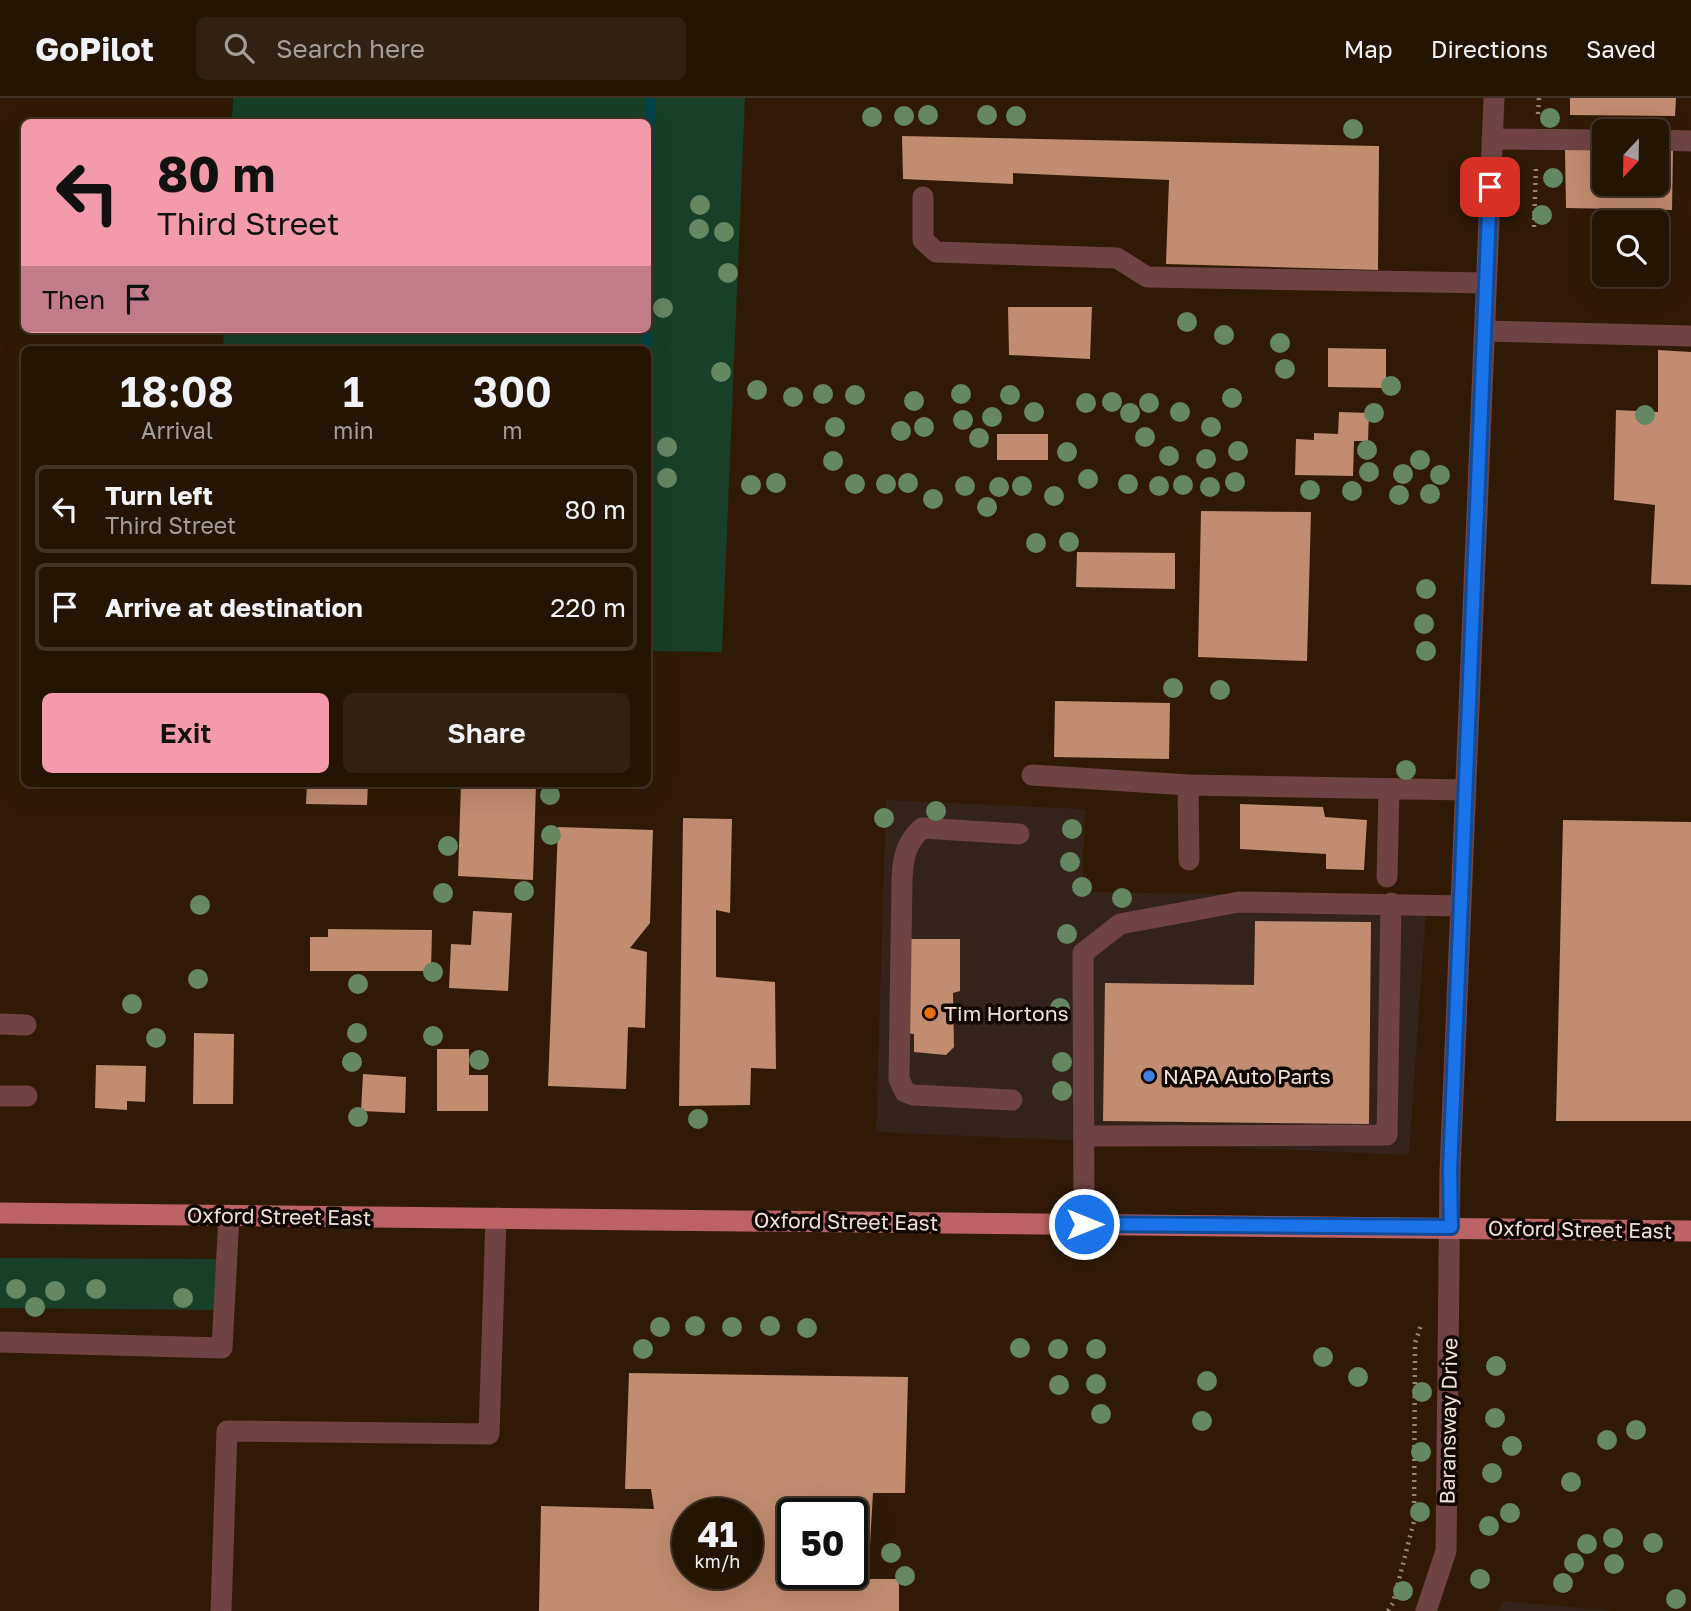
<!DOCTYPE html>
<style>
:root{--surface:#241404;--page:#302113;--text:#f1f3f6;--muted:#a39e9a;--line:#413326;--accent:#f39aab}
body{margin:0;font-family:"Golos Text",sans-serif;background:var(--page);color:var(--text);height:100vh;display:flex;flex-direction:column;font-size:26px;white-space:nowrap}
*{box-sizing:border-box;margin:0}
p{font-size:23px;color:var(--muted)}
.icon{flex:none;width:38px;height:38px;fill:none;stroke:currentColor;stroke-width:2;stroke-linecap:round;stroke-linejoin:round}
.map{position:relative;flex:1;overflow:hidden}
.panel{position:absolute;left:21px;top:248px;width:630px;height:441px;display:flex;flex-direction:column;background:var(--surface);border-radius:10px;box-shadow:0 7px 28px #0002,0 0 0 2px var(--line)}
.panel>*{flex:none}
.hud{position:absolute;left:21px;top:21px;width:630px;height:214px;border-radius:10px;box-shadow:0 7px 28px #0002,0 0 0 2px var(--line);background:#f39aab;color:#111;overflow:hidden}
.needle{width:46px;rotate:202deg}
.tools{position:absolute;left:1592px;top:21px;display:grid;gap:14px}
.tools a{display:grid;place-items:center;width:77px;height:77px;border-radius:10px;background:var(--surface);box-shadow:0 7px 28px #0002,0 0 0 2px var(--line);font-size:35px}
.speed{position:absolute;left:672px;top:1400px;display:flex;gap:14px;font-size:35px;font-weight:700;text-align:center}
.speed>*{display:grid;place-content:center;width:91px;height:91px;border-radius:50%;background:var(--surface);box-shadow:0 7px 28px #0002,0 0 0 2px var(--line);line-height:1}
.speed small{font-size:18px;font-weight:400}
.speed .limit{border:4px solid #111;border-radius:10px;background:#fff;color:#111}
.pin{position:absolute;display:grid;place-items:center;width:60px;height:60px;color:#fff;margin:-30px;border-radius:14px;box-shadow:0 4px 10px #0006}
.me{position:absolute;width:77px;margin:-38px;rotate:90deg;stroke-linejoin:round;filter:drop-shadow(0 0 5px #0008)}
.turn{display:flex;align-items:center;gap:24px;height:147px;padding:0 21px;font-size:32px}
.turn .icon{width:91px;height:91px;stroke-width:2.5}
.turn b{display:block;font-size:49px;line-height:60px}
.then{display:flex;align-items:center;height:66px;padding:0 21px;background:#0003;gap:14px;font-size:26px}
.eta{display:flex;justify-content:space-evenly;align-items:center;height:119px;text-align:center}
.eta b{font-size:42px;font-weight:600;line-height:49px}
.primary-button{display:flex;gap:14px;margin-top:auto;padding:14px 21px}
.primary-button a{flex:1;height:80px;border-radius:10px;background:var(--accent);color:#111;font-size:28px;font-weight:600;line-height:80px;text-align:center}
.primary-button a+a{background:var(--page);color:var(--text)}
ul{padding:0;list-style:none}
li{display:flex;align-items:center;gap:21px;height:88px;margin:0 14px 10px;padding:0 7px;border:4px solid var(--line);border-radius:10px}
li div{flex:1}
li b{display:block;font-size:26px}
li em{font-style:normal}
header{display:flex;align-items:center;gap:42px;box-sizing:border-box;height:98px;padding:0 35px;background:var(--surface);border-bottom:2px solid var(--line)}
header strong{font-size:33px}
nav{display:flex;gap:38px;margin-inline-start:auto;font-size:24px}
.search{width:490px;height:63px;background:var(--page);display:flex;align-items:center;gap:18px;box-sizing:border-box;padding:0 24px;border-radius:10px;color:var(--muted);font-size:26px}
.map>svg:first-child{display:block}
</style>
<header>
<strong>GoPilot</strong>
<div class="search"><svg class="icon" aria-label="search" viewBox="0 0 24 24"><circle cx="10" cy="10" r="6"/><path d="M15 15l6 6"/></svg>Search here</div>
<nav><a>Map</a><a>Directions</a><a>Saved</a></nav>
</header>
<div class="map">
<svg width="1691" height="1513" viewBox="0 0 1691 1513">
<rect width="100%" height="100%" fill="#301a05"/>
<path fill="#33231a" d="M886,702L1085,711L1082,794L1427,799L1409,1057L876,1034Z
M1504,1503L1614,1513H1498Z"/>
<path fill="#183f28" d="M233,0H745L722,554L648,553V252H223L224,231H648V24H232Z
M0,1160L222,1161V1212L0,1210Z"/>
<g fill="none" stroke-linecap="round" stroke-linejoin="round">
<path stroke="#004449" stroke-width="10" d="M648,182L651,0
M647,252V231"/>
</g>
<path fill="#c18c70" fill-rule="evenodd" d="M1570,0H1676L1675,18L1570,17Z
M902,38L1379,48L1378,172L1166,166L1169,82L1013,75V86L903,81Z
M1565,52H1605V86H1657V52H1673L1672,112L1566,110Z
M1008,209H1092L1090,261L1009,257Z
M1328,250L1386,251V290L1328,289Z
M1658,252L1691,254V487L1651,486L1655,407L1614,402L1616,312L1658,314Z
M1339,314L1369,315L1368,343H1354L1353,378L1295,377L1296,341L1314,342V335L1338,336Z
M997,336H1048V362H997Z
M1201,413L1311,414L1307,563L1198,559Z
M1077,454L1175,455V491L1076,489Z
M1055,603L1170,605L1169,661L1054,659Z
M307,686H368L367,707L306,706Z
M461,686H536L533,782L458,778Z
M1240,706L1323,709L1325,719L1367,722L1364,772L1326,771V756L1240,751Z
M683,720L732,721L730,815L716,812V879L775,884L776,971L751,970L750,1007L679,1008Z
M1563,722L1691,724V1023H1556Z
M558,729L653,732L650,825L630,850L647,854L645,930L628,929L626,991L548,988Z
M473,813L512,815L508,893L449,890L451,846L471,847Z
M1255,823L1371,824L1369,1026L1103,1023L1105,885L1254,887Z
M328,831L432,832L431,873H310V839H328Z
M907,841H960V893L953,895L954,949L946,957L914,954V936L905,935Z
M194,935L234,936L233,1006H193Z
M437,951H469V977H488V1013H437Z
M96,967L146,968L145,1004L127,1003V1012L95,1010Z
M363,976L406,979L405,1015L361,1013Z
M629,1275L908,1279L905,1395H873L868,1481H899V1513H539L541,1408L654,1411L651,1391H625ZM688,1416H747V1475H688ZM793,1416H852V1475H793Z"/>
<g fill="none" stroke-linecap="round" stroke-linejoin="round">
<path stroke="#998676" stroke-width="4.5" stroke-dasharray="2 5" stroke-linecap="butt" d="M1538,16L1539,0
M1534,129L1536,67
M1388,1513L1393,1505L1414,1423L1415,1245L1421,1227"/>
<path stroke="#6f4343" stroke-width="21" d="M1492,41L1605,42
M1657,42L1691,43
M923,99V142L936,154L1117,160L1147,179L1486,185
M1485,233L1691,238
M1032,677L1188,687
M1189,762L1188,687L1466,692
M1387,779L1389,691
M0,926L26,927
M0,998H27
M1012,1002L913,997L905,994L899,981L902,781C903,759 906,745 922,730L1019,736
M1084,1038L1387,1037L1391,805
M1084,1126L1083,855L1120,826L1239,804L1461,808
M0,1244L222,1250L229,1117
M221,1513L227,1333L489,1336L496,1120
M1426,1513L1446,1453L1450,1073L1494,0"/>
<path stroke="#bd6365" stroke-width="21" d="M0,1115L1691,1133"/>
</g>
<g fill="#658762">
<circle cx="928" cy="17" r="10"/>
<circle cx="987" cy="17" r="10"/>
<circle cx="904" cy="18" r="10"/>
<circle cx="1016" cy="18" r="10"/>
<circle cx="872" cy="19" r="10"/>
<circle cx="1550" cy="20" r="10"/>
<circle cx="1353" cy="31" r="10"/>
<circle cx="1553" cy="80" r="10"/>
<circle cx="700" cy="107" r="10"/>
<circle cx="1542" cy="117" r="10"/>
<circle cx="699" cy="131" r="10"/>
<circle cx="724" cy="134" r="10"/>
<circle cx="728" cy="175" r="10"/>
<circle cx="663" cy="210" r="10"/>
<circle cx="1187" cy="224" r="10"/>
<circle cx="1224" cy="237" r="10"/>
<circle cx="1280" cy="245" r="10"/>
<circle cx="1285" cy="271" r="10"/>
<circle cx="721" cy="274" r="10"/>
<circle cx="1391" cy="288" r="10"/>
<circle cx="757" cy="292" r="10"/>
<circle cx="823" cy="296" r="10"/>
<circle cx="961" cy="296" r="10"/>
<circle cx="855" cy="297" r="10"/>
<circle cx="1010" cy="297" r="10"/>
<circle cx="793" cy="299" r="10"/>
<circle cx="1232" cy="300" r="10"/>
<circle cx="914" cy="303" r="10"/>
<circle cx="1112" cy="304" r="10"/>
<circle cx="1086" cy="305" r="10"/>
<circle cx="1149" cy="305" r="10"/>
<circle cx="1034" cy="314" r="10"/>
<circle cx="1180" cy="314" r="10"/>
<circle cx="1130" cy="315" r="10"/>
<circle cx="1374" cy="315" r="10"/>
<circle cx="1645" cy="317" r="10"/>
<circle cx="992" cy="319" r="10"/>
<circle cx="963" cy="322" r="10"/>
<circle cx="835" cy="329" r="10"/>
<circle cx="924" cy="329" r="10"/>
<circle cx="1211" cy="329" r="10"/>
<circle cx="901" cy="333" r="10"/>
<circle cx="1145" cy="339" r="10"/>
<circle cx="979" cy="340" r="10"/>
<circle cx="667" cy="349" r="10"/>
<circle cx="1367" cy="352" r="10"/>
<circle cx="1238" cy="353" r="10"/>
<circle cx="1067" cy="354" r="10"/>
<circle cx="1169" cy="358" r="10"/>
<circle cx="1206" cy="361" r="10"/>
<circle cx="1420" cy="362" r="10"/>
<circle cx="833" cy="363" r="10"/>
<circle cx="1369" cy="374" r="10"/>
<circle cx="1403" cy="376" r="10"/>
<circle cx="1440" cy="377" r="10"/>
<circle cx="667" cy="380" r="10"/>
<circle cx="1088" cy="381" r="10"/>
<circle cx="1235" cy="384" r="10"/>
<circle cx="776" cy="385" r="10"/>
<circle cx="908" cy="385" r="10"/>
<circle cx="855" cy="386" r="10"/>
<circle cx="886" cy="386" r="10"/>
<circle cx="1128" cy="386" r="10"/>
<circle cx="751" cy="387" r="10"/>
<circle cx="1183" cy="387" r="10"/>
<circle cx="965" cy="388" r="10"/>
<circle cx="1022" cy="388" r="10"/>
<circle cx="1159" cy="388" r="10"/>
<circle cx="999" cy="389" r="10"/>
<circle cx="1210" cy="389" r="10"/>
<circle cx="1310" cy="392" r="10"/>
<circle cx="1352" cy="393" r="10"/>
<circle cx="1430" cy="396" r="10"/>
<circle cx="1399" cy="397" r="10"/>
<circle cx="1054" cy="398" r="10"/>
<circle cx="933" cy="401" r="10"/>
<circle cx="987" cy="409" r="10"/>
<circle cx="1069" cy="444" r="10"/>
<circle cx="1036" cy="445" r="10"/>
<circle cx="1426" cy="491" r="10"/>
<circle cx="1424" cy="526" r="10"/>
<circle cx="1426" cy="553" r="10"/>
<circle cx="1173" cy="590" r="10"/>
<circle cx="1220" cy="592" r="10"/>
<circle cx="1406" cy="672" r="10"/>
<circle cx="550" cy="697" r="10"/>
<circle cx="936" cy="713" r="10"/>
<circle cx="884" cy="720" r="10"/>
<circle cx="1072" cy="731" r="10"/>
<circle cx="551" cy="737" r="10"/>
<circle cx="448" cy="748" r="10"/>
<circle cx="1070" cy="764" r="10"/>
<circle cx="1082" cy="789" r="10"/>
<circle cx="524" cy="793" r="10"/>
<circle cx="443" cy="795" r="10"/>
<circle cx="1122" cy="800" r="10"/>
<circle cx="200" cy="807" r="10"/>
<circle cx="1067" cy="836" r="10"/>
<circle cx="433" cy="874" r="10"/>
<circle cx="198" cy="881" r="10"/>
<circle cx="358" cy="886" r="10"/>
<circle cx="132" cy="906" r="10"/>
<circle cx="1060" cy="910" r="10"/>
<circle cx="357" cy="935" r="10"/>
<circle cx="433" cy="938" r="10"/>
<circle cx="156" cy="940" r="10"/>
<circle cx="479" cy="962" r="10"/>
<circle cx="352" cy="964" r="10"/>
<circle cx="1062" cy="964" r="10"/>
<circle cx="1062" cy="993" r="10"/>
<circle cx="358" cy="1019" r="10"/>
<circle cx="698" cy="1021" r="10"/>
<circle cx="16" cy="1191" r="10"/>
<circle cx="96" cy="1191" r="10"/>
<circle cx="55" cy="1193" r="10"/>
<circle cx="183" cy="1200" r="10"/>
<circle cx="35" cy="1209" r="10"/>
<circle cx="695" cy="1228" r="10"/>
<circle cx="770" cy="1228" r="10"/>
<circle cx="660" cy="1229" r="10"/>
<circle cx="732" cy="1229" r="10"/>
<circle cx="807" cy="1230" r="10"/>
<circle cx="1020" cy="1250" r="10"/>
<circle cx="643" cy="1251" r="10"/>
<circle cx="1058" cy="1251" r="10"/>
<circle cx="1096" cy="1251" r="10"/>
<circle cx="1323" cy="1259" r="10"/>
<circle cx="1496" cy="1268" r="10"/>
<circle cx="1358" cy="1279" r="10"/>
<circle cx="1207" cy="1283" r="10"/>
<circle cx="1096" cy="1286" r="10"/>
<circle cx="1059" cy="1287" r="10"/>
<circle cx="1422" cy="1294" r="10"/>
<circle cx="1101" cy="1316" r="10"/>
<circle cx="1495" cy="1320" r="10"/>
<circle cx="1202" cy="1323" r="10"/>
<circle cx="1636" cy="1332" r="10"/>
<circle cx="1607" cy="1342" r="10"/>
<circle cx="1512" cy="1348" r="10"/>
<circle cx="1421" cy="1354" r="10"/>
<circle cx="1492" cy="1375" r="10"/>
<circle cx="1571" cy="1384" r="10"/>
<circle cx="1420" cy="1414" r="10"/>
<circle cx="1510" cy="1415" r="10"/>
<circle cx="1489" cy="1428" r="10"/>
<circle cx="1613" cy="1440" r="10"/>
<circle cx="1653" cy="1445" r="10"/>
<circle cx="1587" cy="1446" r="10"/>
<circle cx="891" cy="1455" r="10"/>
<circle cx="1574" cy="1465" r="10"/>
<circle cx="1614" cy="1466" r="10"/>
<circle cx="905" cy="1478" r="10"/>
<circle cx="1480" cy="1481" r="10"/>
<circle cx="1563" cy="1485" r="10"/>
<circle cx="1403" cy="1493" r="10"/>
<circle cx="1676" cy="1501" r="10"/>
</g>
<g fill="none" stroke-linecap="round" stroke-linejoin="round">
<g stroke="#114b97" stroke-width="18">
<path id="route" d="M1084,1126L1451,1129L1450,1073L1490,89"/>
</g>
<use href="#route" stroke="#1a73e8" stroke-width="12"/>
</g>
<circle fill="#e8710a" stroke="#110702" stroke-width="2.5" cx="930" cy="915" r="7"/>
<circle fill="#3f7fe0" stroke="#110702" stroke-width="2.5" cx="1149" cy="978" r="7"/>
<g text-anchor="middle" dominant-baseline="central" stroke-width="7" stroke-linejoin="round" paint-order="stroke">
<g font-size="21" fill="#f1e1d5" stroke="#110702" text-anchor="start">
<text x="944" y="915">Tim Hortons</text>
<text x="1163" y="978">NAPA Auto Parts</text>
</g>
<g font-size="21" fill="#f1e1d5" stroke="#110702">
<text transform="translate(279 1118) rotate(1)">Oxford Street East</text>
<text transform="translate(846 1123) rotate(1)">Oxford Street East</text>
<text transform="translate(1580 1131) rotate(1)">Oxford Street East</text>
<text transform="translate(1448 1323) rotate(-89)">Baransway Drive</text>
</g>
</g>
</svg>
<div class="tools">
<a><svg class="needle" viewBox="-14 -14 28 28"><path d="M0-13l5 13h-10z" fill="#e53935"/><path d="M0 13l5-13h-10z" fill="#a39e9a"/></svg></a>
<a><svg class="icon" aria-label="search" viewBox="0 0 24 24"><circle cx="10" cy="10" r="6"/><path d="M15 15l6 6"/></svg></a>
</div>
<div class="speed"><div>41<small>km/h</small></div><div class="limit">50</div></div>
<div class="pin" style="left:1490px;top:89px;background:#d93025"><svg class="icon" aria-label="arrive" viewBox="0 0 24 24"><path d="M6 21V4h12l-3 4 3 4H6"/></svg></div>
<svg class="me" style="left:1084px;top:1126px" viewBox="-20 -20 40 40"><circle r="17" fill="#1a73e8" stroke="#fff" stroke-width="3"/><path d="M0-11L8 9 0 5-8 9z" fill="#fff"/></svg>
<div class="hud">
<div class="turn"><svg class="icon" aria-label="left" viewBox="0 0 24 24"><path d="M17 20v-9H6M10 6l-5 5 5 5"/></svg><div><b>80 m</b>Third Street</div></div>
<div class="then">Then<svg class="icon" aria-label="arrive" viewBox="0 0 24 24"><path d="M6 21V4h12l-3 4 3 4H6"/></svg></div>
</div>
<section class="panel">
<div class="eta">
<div><b>18:08</b><p>Arrival</p></div>
<div><b>1</b><p>min</p></div>
<div><b>300</b><p>m</p></div>
</div>
<ul>
<li><svg class="icon" aria-label="left" viewBox="0 0 24 24"><path d="M17 20v-9H6M10 6l-5 5 5 5"/></svg><div><b>Turn left</b><p>Third Street</p></div><em>80 m</em></li>
<li><svg class="icon" aria-label="arrive" viewBox="0 0 24 24"><path d="M6 21V4h12l-3 4 3 4H6"/></svg><div><b>Arrive at destination</b></div><em>220 m</em></li>
</ul>
<div class="primary-button"><a>Exit</a><a>Share</a></div>
</section>
</div>
